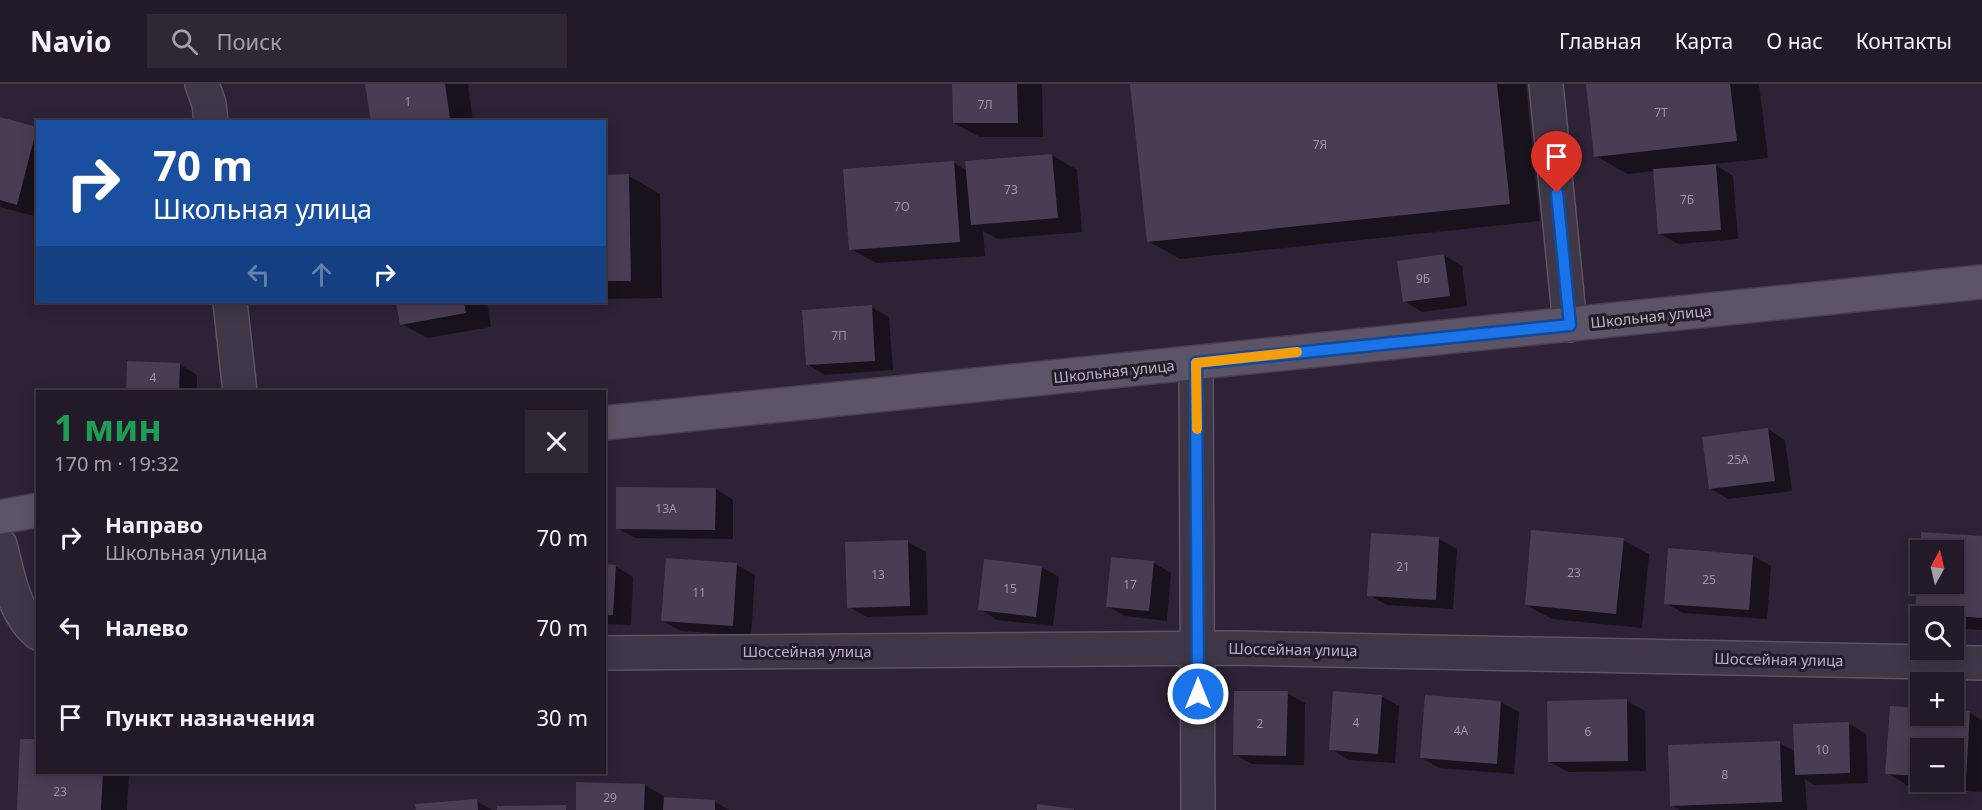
<!DOCTYPE html>
<html lang="ru">
<meta charset="utf-8">
<style>
:root{--surface:#221a28;--page:#2e2734;--text:#f1f3f6;--muted:#a2a1a8;--line:#3f3845}
body{margin:0;font-family:"Noto Sans",sans-serif;background:var(--page);color:var(--text);height:100vh;display:flex;flex-direction:column;font-size:22px;white-space:nowrap}
*{box-sizing:border-box;margin:0}
p{font-size:20px;color:var(--muted)}
.icon{flex:none;width:33px;height:33px;fill:none;stroke:currentColor;stroke-width:2;stroke-linecap:round;stroke-linejoin:round}
.map{position:relative;flex:1;overflow:hidden}
.details{position:absolute;left:36px;top:306px;width:570px;height:384px;display:flex;flex-direction:column;background:var(--surface);border-radius:0px;box-shadow:0 3px 15px #0003,0 0 0 2px var(--line)}
.details>*{flex:none}
.banner{position:absolute;left:36px;top:36px;width:570px;height:183px;border-radius:0px;box-shadow:0 3px 15px #0003,0 0 0 2px var(--line);background:#1a4fa0;color:#fff;overflow:hidden}
.needle{width:39px;rotate:8deg}
.tools{position:absolute;left:1910px;top:456px;display:grid;gap:12px}
.tools a{display:grid;place-items:center;width:54px;height:54px;border-radius:0px;background:var(--surface);box-shadow:0 3px 15px #0003,0 0 0 2px var(--line);font-size:30px}
.pin{position:absolute;display:grid;place-items:center;width:51px;height:51px;color:#fff;margin:-62px -26px;border-radius:50% 50% 50% 0;rotate:-45deg;box-shadow:0 0 6px #0007}
.pin .icon{rotate:45deg}
.me{position:absolute;width:66px;margin:-33px;rotate:0deg;stroke-linejoin:round;filter:drop-shadow(0 0 4px #0008)}
.turn{display:flex;align-items:center;gap:21px;height:126px;padding:0 18px;font-size:27px}
.turn .icon{width:78px;height:78px;stroke-width:2.5}
.turn b{display:block;font-size:42px;line-height:51px}
.lanes{display:flex;align-items:center;height:57px;padding:0 18px;background:#0003;justify-content:center;gap:30px;direction:ltr}
.lanes .off{opacity:.35}
.round{display:grid;place-items:center;flex:none;width:63px;height:63px;border-radius:0px;background:var(--page)}
.summary{display:flex;align-items:center;justify-content:space-between;height:102px;padding:0 18px}
h1{font-size:36px;font-weight:700;line-height:45px;color:#1e9e55}
ul{padding:0;list-style:none}
li{display:flex;align-items:center;gap:18px;height:90px;padding:0 18px}
li div{flex:1}
li b{display:block;font-size:22px}
li em{font-style:normal}
header{display:flex;align-items:center;gap:36px;box-sizing:border-box;height:84px;padding:0 30px;background:var(--surface);border-bottom:2px solid var(--line)}
header strong{font-size:28px}
nav{display:flex;gap:33px;margin-inline-start:auto;font-size:21px}
.search{width:420px;height:54px;background:var(--page);display:flex;align-items:center;gap:15px;box-sizing:border-box;padding:0 21px;border-radius:0px;color:var(--muted);font-size:22px}
.map>svg:first-child{display:block}
</style>
<header>
<strong>Navio</strong>
<div class="search"><svg class="icon" aria-label="search" viewBox="0 0 24 24"><circle cx="10" cy="10" r="6"/><path d="M15 15l6 6"/></svg>Поиск</div>
<nav><a>Главная</a><a>Карта</a><a>О нас</a><a>Контакты</a></nav>
</header>
<div class="map">
<svg width="1982" height="726" viewBox="0 0 1982 726">
<rect width="100%" height="100%" fill="#2d2236"/>
<path fill="#0007" fill-rule="evenodd" d="M367,0H468L473,38H373Z
M954,0H1042L1043,53H980L954,39Z
M1132,0H1526L1540,137L1180,175L1148,157Z
M1587,0H1759L1768,74L1714,80L1733,92L1738,155L1678,160L1660,150L1655,87L1627,90L1596,72Z
M0,35L38,45V133L0,123Z
M1052,71L1077,86L1082,148L998,155L983,147L985,172L876,179L851,165L954,79L968,87Z
M604,92H629L660,110L662,214L604,215Z
M1444,171L1462,182L1467,222L1422,228L1404,217Z
M398,218H487L491,243L427,254L402,240Z
M871,223L889,233L893,286L825,291L807,280Z
M179,280L197,291V308H127Z
M1768,345L1785,356L1792,407L1728,415L1710,404Z
M716,405L733,416V455L635,454L617,444Z
M1922,450L1982,454V546L1953,544V532H1924L1917,528L1920,483V500H1953V466H1921Z
M1372,451L1439,455L1457,465L1453,525L1387,521L1369,511Z
M1623,456L1649,470L1642,544L1552,535L1526,521Z
M908,458L926,468L928,531L867,533L849,523Z
M1753,472L1771,482L1767,535L1683,529L1666,519Z
M1154,479L1171,489L1167,537L1125,532L1107,522Z
M737,481L755,491L751,552L681,547L663,537Z
M604,482H615L633,493L631,541L604,540Z
M1041,483L1059,493L1053,542L997,536L980,525Z
M1287,609L1305,619L1304,681L1252,680L1234,670Z
M1381,612L1399,622L1395,679L1349,676L1331,665Z
M1426,613L1501,618L1519,628L1514,690L1439,684L1422,674Z
M1627,617L1645,627L1646,687L1568,688L1550,678Z
M1920,625V632H1953V628L1970,629L1982,636V708L1912,704L1887,689ZM1920,664H1953V698H1920Z
M1848,639L1866,650L1868,699L1814,701L1805,695L1807,726H1680L1672,721L1779,659L1796,668Z
M38,688H129L127,726H19Z
M644,701L669,715L715,718L729,726H577Z
M476,717L492,726H417Z"/>
<path fill="#493c54" d="M365,0H445L450,34L424,38H371Z
M952,0H1017L1018,39H953Z
M1130,0H1497L1510,120L1147,158Z
M1586,0H1730L1737,57L1594,73Z
M0,33L37,43L17,121L0,116Z
M1052,70L1058,134L971,141L965,77Z
M954,77L960,158L849,166L843,85Z
M1716,80L1721,146L1658,150L1653,85Z
M629,90L631,197H604V91Z
M1444,170L1450,212L1403,218L1397,177Z
M396,218H464L466,229L400,241Z
M872,221L875,277L806,281L802,226Z
M127,277L180,279L179,308H126Z
M1768,344L1775,397L1709,405L1702,353Z
M616,403L716,404L715,446L616,445Z
M1531,446L1624,454L1616,530L1525,521Z
M1921,448L1982,452V534L1915,529L1918,487H1920V500H1953V466H1920Z
M1371,449L1439,453L1436,516L1367,512Z
M908,456L910,522L847,524L845,458Z
M1668,464L1753,471L1749,526L1664,520Z
M1111,473L1154,477L1149,527L1106,523Z
M666,474L737,479L733,542L661,537Z
M984,475L1042,482L1036,533L978,526Z
M604,480L616,481L613,531H604Z
M1234,607H1288L1286,672L1233,671Z
M1333,607L1382,611L1378,670L1329,666Z
M1425,611L1501,617L1497,680L1420,674Z
M1627,615L1628,677L1548,678L1547,617Z
M1890,622L1920,624V632H1953V626L1970,627L1966,695H1953V664H1920V692L1885,690Z
M1849,638L1850,689L1795,691L1793,640Z
M20,655H38V688H103L101,726H17Z
M1780,657L1782,718L1670,722L1668,661Z
M576,698L645,700L644,726H576Z
M664,713L715,716V726H663Z
M477,715L478,726H416L415,720Z
M1037,720L1074,725V726H1037Z
M566,721V726H497V722Z"/>
<g fill="none" stroke-linecap="round" stroke-linejoin="round">
<g stroke="#5d5364" stroke-width="36">
<path id="minor" d="M202,0L209,20L211,38
M1546,0L1570,241
M230,218L240,308
M1196,279L1198,726
M0,461C8,491 13,528 38,549
M604,569L1232,564L1982,579"/>
</g>
<g stroke="#493f50" stroke-width="36">
<path id="major" d="M604,339L1982,198
M0,433L38,426"/>
</g>
<use href="#minor" stroke="#3f3647" stroke-width="33"/>
<use href="#major" stroke="#5e5467" stroke-width="33"/>
</g>
<g fill="none" stroke-linecap="round" stroke-linejoin="round">
<g stroke="#114b97" stroke-width="15">
<path id="route" d="M1198,610L1196,279L1570,241L1557,109"/>
</g>
<use href="#route" stroke="#1a73e8" stroke-width="10"/>
<path stroke="#f59e0b" stroke-width="10" d="M1197,345L1196,279L1297,268"/>
</g>
<g text-anchor="middle" dominant-baseline="central" stroke-width="6" stroke-linejoin="round" paint-order="stroke">
<g font-size="12" fill="#9f93a7">
<text x="408" y="17">1</text>
<text x="985" y="20">7Л</text>
<text x="1661" y="28">7Т</text>
<text x="1320" y="60">7Я</text>
<text x="1011" y="105">7З</text>
<text x="1687" y="115">7Б</text>
<text x="902" y="122">7О</text>
<text x="1423" y="194">9Б</text>
<text x="839" y="251">7П</text>
<text x="153" y="293">4</text>
<text x="1738" y="375">25А</text>
<text x="666" y="424">13А</text>
<text x="1403" y="482">21</text>
<text x="1574" y="488">23</text>
<text x="878" y="490">13</text>
<text x="1709" y="495">25</text>
<text x="1130" y="500">17</text>
<text x="1010" y="504">15</text>
<text x="699" y="508">11</text>
<text x="1356" y="638">4</text>
<text x="1260" y="639">2</text>
<text x="1461" y="646">4А</text>
<text x="1588" y="647">6</text>
<text x="1822" y="665">10</text>
<text x="1725" y="690">8</text>
<text x="60" y="707">23</text>
<text x="610" y="713">29</text>
</g>
<g font-size="15" fill="#bcb0c3" stroke="#241b2b">
<text transform="translate(1651 232) rotate(-6)">Школьная улица</text>
<text transform="translate(1114 287) rotate(-6)">Школьная улица</text>
<text transform="translate(1293 565) rotate(1)">Шоссейная улица</text>
<text x="807" y="567">Шоссейная улица</text>
<text transform="translate(1779 575) rotate(1)">Шоссейная улица</text>
</g>
</g>
</svg>
<div class="tools">
<a><svg class="needle" viewBox="-14 -14 28 28"><path d="M0-13l5 13h-10z" fill="#e53935"/><path d="M0 13l5-13h-10z" fill="#a2a1a8"/></svg></a>
<a><svg class="icon" aria-label="search" viewBox="0 0 24 24"><circle cx="10" cy="10" r="6"/><path d="M15 15l6 6"/></svg></a>
<a>+</a>
<a>−</a>
</div>
<div class="pin" style="left:1557px;top:109px;background:#d93025"><svg class="icon" aria-label="arrive" viewBox="0 0 24 24"><path d="M6 21V4h12l-3 4 3 4H6"/></svg></div>
<svg class="me" style="left:1198px;top:610px" viewBox="-20 -20 40 40"><circle r="17" fill="#1a73e8" stroke="#fff" stroke-width="3"/><path d="M0-11L8 9 0 5-8 9z" fill="#fff"/></svg>
<div class="banner">
<div class="turn"><svg class="icon" aria-label="right" viewBox="0 0 24 24"><path d="M7 20v-9h11M14 6l5 5-5 5"/></svg><div><b>70 m</b>Школьная улица</div></div>
<div class="lanes"><svg class="icon off" aria-label="left" viewBox="0 0 24 24"><path d="M17 20v-9H6M10 6l-5 5 5 5"/></svg><svg class="icon off" aria-label="ahead" viewBox="0 0 24 24"><path d="M12 20V5M6 11l6-6 6 6"/></svg><svg class="icon" aria-label="right" viewBox="0 0 24 24"><path d="M7 20v-9h11M14 6l5 5-5 5"/></svg></div>
</div>
<section class="details">
<div class="summary"><div><h1>1 мин</h1><p>170 m · 19:32</p></div><a class="round"><svg class="icon" aria-label="close" viewBox="0 0 24 24"><path d="M6 6l12 12M18 6L6 18"/></svg></a></div>
<ul>
<li><svg class="icon" aria-label="right" viewBox="0 0 24 24"><path d="M7 20v-9h11M14 6l5 5-5 5"/></svg><div><b>Направо</b><p>Школьная улица</p></div><em>70 m</em></li>
<li><svg class="icon" aria-label="left" viewBox="0 0 24 24"><path d="M17 20v-9H6M10 6l-5 5 5 5"/></svg><div><b>Налево</b></div><em>70 m</em></li>
<li><svg class="icon" aria-label="arrive" viewBox="0 0 24 24"><path d="M6 21V4h12l-3 4 3 4H6"/></svg><div><b>Пункт назначения</b></div><em>30 m</em></li>
</ul>
</section>
</div>
